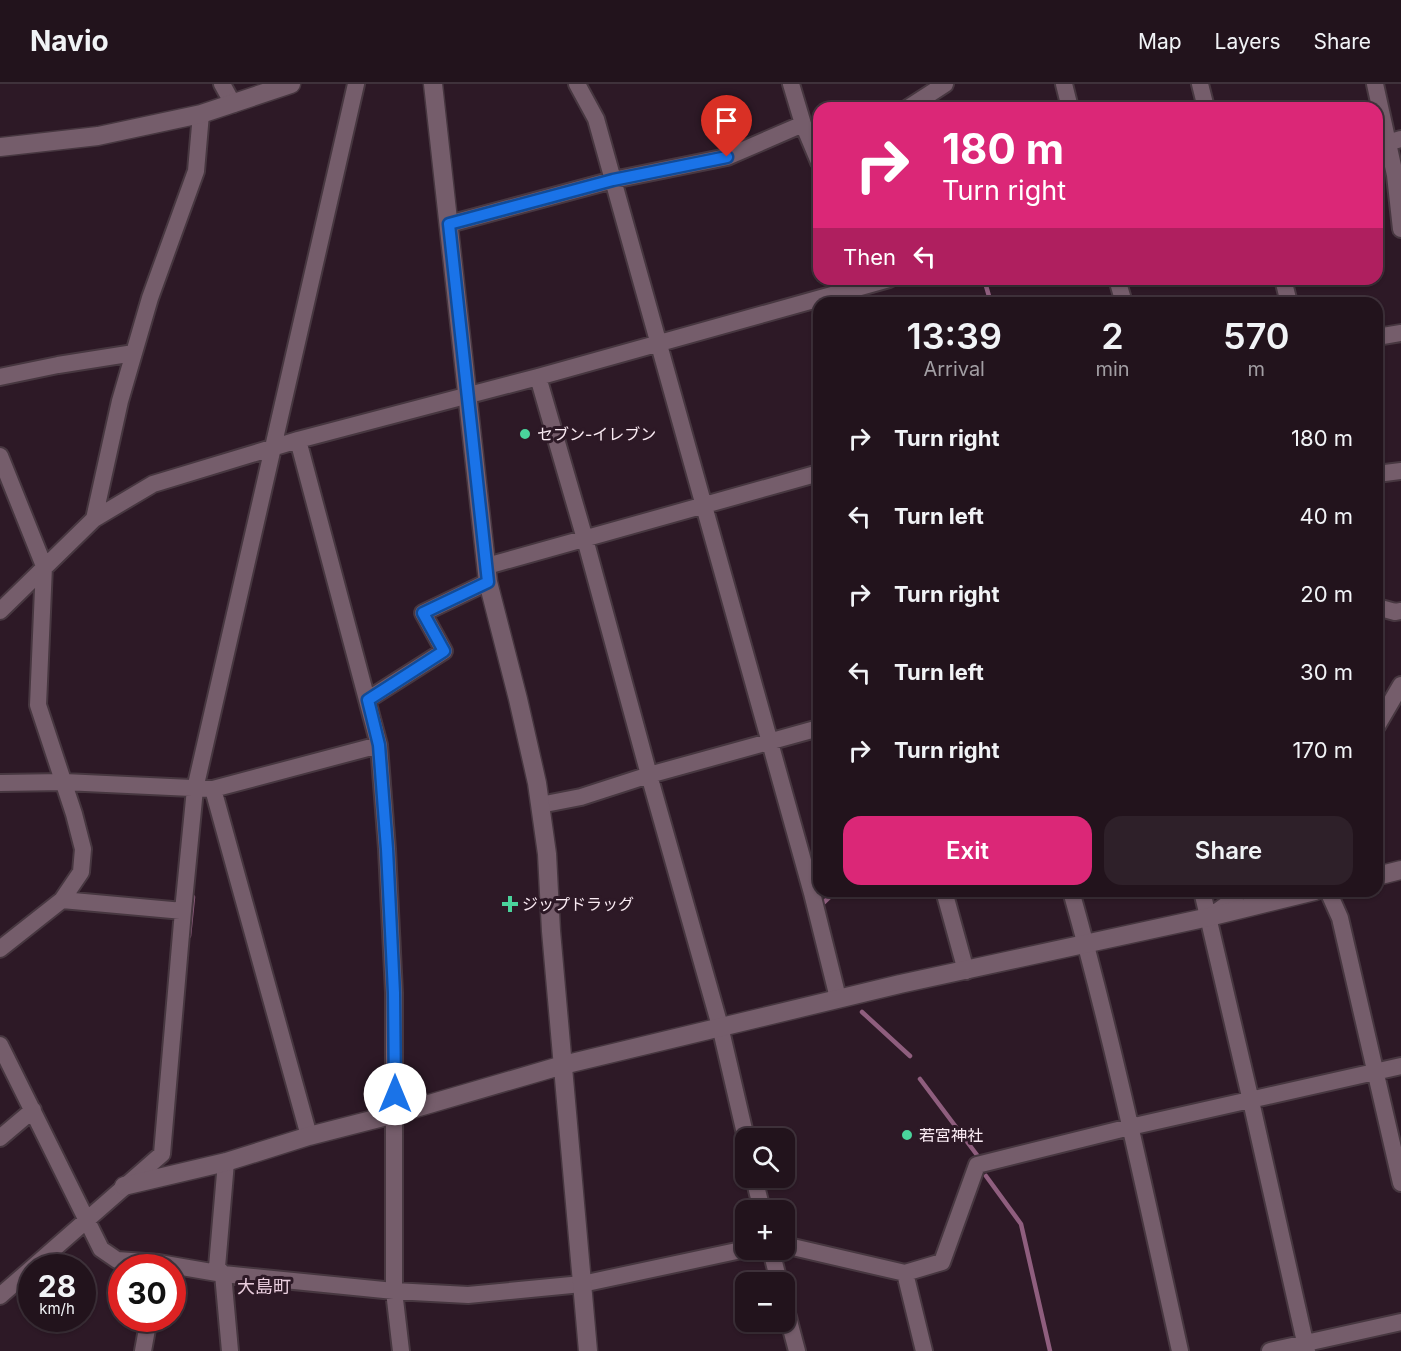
<!DOCTYPE html>
<meta charset="utf-8">
<style>
:root{--surface:#22131c;--page:#2e2029;--text:#f1f3f6;--muted:#a29ea3;--line:#3f323b;--accent:#db2777}
body{margin:0;font-family:Inter,"Noto Sans JP",sans-serif;background:var(--page);color:var(--text);height:100vh;display:flex;flex-direction:column;font-size:22px;white-space:nowrap}
*{box-sizing:border-box;margin:0}
p{font-size:20px;color:var(--muted)}
.icon{flex:none;width:33px;height:33px;fill:none;stroke:currentColor;stroke-width:2;stroke-linecap:round;stroke-linejoin:round}
.map{position:relative;flex:1;overflow:hidden}
.panel{position:absolute;left:813px;top:213px;width:570px;height:600px;display:flex;flex-direction:column;background:var(--surface);border-radius:18px;box-shadow:0 2px 4px #0004,0 0 0 2px var(--line)}
.panel>*{flex:none}
.top-card{position:absolute;left:813px;top:18px;width:570px;height:183px;border-radius:18px;box-shadow:0 2px 4px #0004,0 0 0 2px var(--line);background:#db2777;color:#fff;overflow:hidden}
.tools{position:absolute;left:735px;top:1044px;display:grid;gap:12px}
.tools a{display:grid;place-items:center;width:60px;height:60px;border-radius:12px;background:var(--surface);box-shadow:0 2px 4px #0004,0 0 0 2px var(--line);font-size:30px}
.speed{position:absolute;left:18px;top:1170px;display:flex;gap:12px;font-size:30px;font-weight:700;text-align:center}
.speed>*{display:grid;place-content:center;width:78px;height:78px;border-radius:50%;background:var(--surface);box-shadow:0 2px 4px #0004,0 0 0 2px var(--line);line-height:1}
.speed small{font-size:15px;font-weight:400}
.speed .limit{border:9px solid #d22;background:#fff;color:#111}
.pin{position:absolute;display:grid;place-items:center;width:51px;height:51px;color:#fff;margin:-62px -26px;border-radius:50% 50% 50% 0;rotate:-45deg;box-shadow:0 0 6px #0007}
.pin .icon{rotate:45deg}
.me{position:absolute;width:66px;margin:-33px;rotate:0deg;stroke-linejoin:round;filter:drop-shadow(0 0 4px #0008)}
.turn{display:flex;align-items:center;gap:21px;height:126px;padding:0 30px;font-size:27px}
.turn .icon{width:78px;height:78px;stroke-width:2.5}
.turn b{display:block;font-size:42px;line-height:51px}
.then{display:flex;align-items:center;height:57px;padding:0 30px;background:#0003;gap:12px;font-size:22px}
.eta{display:flex;justify-content:space-evenly;align-items:center;height:102px;text-align:center}
.eta b{font-size:36px;font-weight:600;line-height:42px}
.action{display:flex;gap:12px;margin-top:auto;padding:12px 30px}
.action a{flex:1;height:69px;border-radius:18px;background:var(--accent);color:#fff;font-size:24px;font-weight:600;line-height:69px;text-align:center}
.action a+a{background:var(--page);color:var(--text)}
ul{padding:0;list-style:none}
li{display:flex;align-items:center;gap:18px;height:78px;padding:0 30px}
li div{flex:1}
li b{display:block;font-size:22px}
li em{font-style:normal}
header{display:flex;align-items:center;gap:36px;box-sizing:border-box;height:84px;padding:0 30px;background:var(--surface);border-bottom:2px solid var(--line)}
header strong{font-size:28px}
nav{display:flex;gap:33px;margin-inline-start:auto;font-size:21px}
.map>svg:first-child{display:block}
</style>
<header>
<strong>Navio</strong>
<nav><a>Map</a><a>Layers</a><a>Share</a></nav>
</header>
<div class="map">
<svg width="1401" height="1267" viewBox="0 0 1401 1267">
<rect width="100%" height="100%" fill="#2d1926"/>
<g fill="none" stroke-linecap="round" stroke-linejoin="round">
<path stroke="#8f5e7e" stroke-width="4.5" d="M984,195L991,219
M821,821L836,807
M189,852L193,813
M862,928L910,972
M920,995L980,1075
M986,1092L1021,1140L1050,1267"/>
<g stroke="#473740" stroke-width="20">
<path id="minor" d="M222,0L233,20
M577,0L596,35L812,809L838,914
M791,0L803,40L819,78
M1064,0L1070,24
M1200,0L1206,24
M1375,0L1395,91L1401,145
M908,24L945,0
M1377,62L1401,55
M449,140L613,96L727,73L803,40
M1117,195L1124,219
M1283,195L1289,219
M1377,253L1401,249
M0,293L58,281L134,269
M538,293L585,455L649,691L720,942L746,1054
M298,356L379,661L387,765L394,909V1207L401,1267
M0,372L44,482L38,621L74,730L83,765L81,788L62,816
M1377,390L1401,387
M94,435L120,317L150,214L196,87L201,30
M487,482L819,389
M1377,523L1395,528L1401,527
M0,527L94,435L153,400L298,356L538,293L889,195
M367,616L444,567L423,529L488,498
M1377,642L1401,601
M0,699L64,698L213,705L309,1052
M213,705L379,661
M540,721L581,713L649,691L819,644
M944,807L966,887
M1071,807C1114,959 1146,1113 1180,1267
M1202,807L1251,1017L1307,1267
M1328,807L1340,834L1401,1099
M1211,832L1230,818L1240,807
M0,865L62,816L183,827L195,705L356,0
M0,961L101,1165L117,1176L159,1179L223,1190L394,1207L468,1211L582,1200L746,1165
M0,1054L33,1026
M226,1078L217,1183L223,1190L230,1267
M754,1094L762,1126
M784,1161L905,1189L942,1178L977,1081L1130,1043L1401,982
M771,1166L779,1198
M32,1184L162,1070L183,827
M905,1189L924,1267
M0,1212L32,1184
M784,1218L797,1267
M143,1267L149,1234
M1270,1267L1401,1238"/>
</g>
<g stroke="#473740" stroke-width="21">
<path id="tertiary" d="M433,0L488,498L518,615L537,699L547,770L551,847L588,1267
M0,63L98,52L201,30L291,0
M1377,792L1401,786
M124,1102L226,1078L309,1052L395,1030L563,981L900,900L1209,833L1315,807"/>
</g>
<use href="#minor" stroke="#755d6b" stroke-width="16"/>
<use href="#tertiary" stroke="#755d6b" stroke-width="18"/>
</g>
<g fill="none" stroke-linecap="round" stroke-linejoin="round">
<g stroke="#114b97" stroke-width="15">
<path id="route" d="M395,1010L394,909L387,765L379,661L368,616L444,567L423,529L488,498L449,140L613,96L727,73"/>
</g>
<use href="#route" stroke="#1a73e8" stroke-width="10"/>
</g>
<g fill="#4ad49c" stroke="#2d1926" stroke-width="2">
<circle cx="525" cy="350" r="6"/>
<path d="M507 811h6v6h6v6h-6v6h-6v-6h-6v-6h6z"/>
<circle cx="907" cy="1051" r="6"/>
</g>
<g text-anchor="middle" dominant-baseline="central" stroke-width="6" stroke-linejoin="round" paint-order="stroke">
<g font-size="16" fill="#faebf3" stroke="#2d1926" text-anchor="start">
<text x="537" y="350">セブン-イレブン</text>
<text x="522" y="820">ジップドラッグ</text>
<text x="919" y="1051">若宮神社</text>
</g>
<g font-size="18" fill="#e9cddd" stroke="#2d1926">
<text x="264" y="1202">大島町</text>
</g>
</g>
</svg>
<div class="tools">
<a><svg class="icon" aria-label="search" viewBox="0 0 24 24"><circle cx="10" cy="10" r="6"/><path d="M15 15l6 6"/></svg></a>
<a>+</a>
<a>−</a>
</div>
<div class="speed"><div>28<small>km/h</small></div><div class="limit">30</div></div>
<div class="pin" style="left:727px;top:73px;background:#d93025"><svg class="icon" aria-label="arrive" viewBox="0 0 24 24"><path d="M6 21V4h12l-3 4 3 4H6"/></svg></div>
<svg class="me" style="left:395px;top:1010px" viewBox="-20 -20 40 40"><circle r="19" fill="#fff"/><path d="M0-13L10 11 0 6-10 11z" fill="#1a73e8"/></svg>
<div class="top-card">
<div class="turn"><svg class="icon" aria-label="right" viewBox="0 0 24 24"><path d="M7 20v-9h11M14 6l5 5-5 5"/></svg><div><b>180 m</b>Turn right</div></div>
<div class="then">Then<svg class="icon" aria-label="left" viewBox="0 0 24 24"><path d="M17 20v-9H6M10 6l-5 5 5 5"/></svg></div>
</div>
<section class="panel">
<div class="eta">
<div><b>13:39</b><p>Arrival</p></div>
<div><b>2</b><p>min</p></div>
<div><b>570</b><p>m</p></div>
</div>
<ul>
<li><svg class="icon" aria-label="right" viewBox="0 0 24 24"><path d="M7 20v-9h11M14 6l5 5-5 5"/></svg><div><b>Turn right</b></div><em>180 m</em></li>
<li><svg class="icon" aria-label="left" viewBox="0 0 24 24"><path d="M17 20v-9H6M10 6l-5 5 5 5"/></svg><div><b>Turn left</b></div><em>40 m</em></li>
<li><svg class="icon" aria-label="right" viewBox="0 0 24 24"><path d="M7 20v-9h11M14 6l5 5-5 5"/></svg><div><b>Turn right</b></div><em>20 m</em></li>
<li><svg class="icon" aria-label="left" viewBox="0 0 24 24"><path d="M17 20v-9H6M10 6l-5 5 5 5"/></svg><div><b>Turn left</b></div><em>30 m</em></li>
<li><svg class="icon" aria-label="right" viewBox="0 0 24 24"><path d="M7 20v-9h11M14 6l5 5-5 5"/></svg><div><b>Turn right</b></div><em>170 m</em></li>
</ul>
<div class="action"><a>Exit</a><a>Share</a></div>
</section>
</div>
